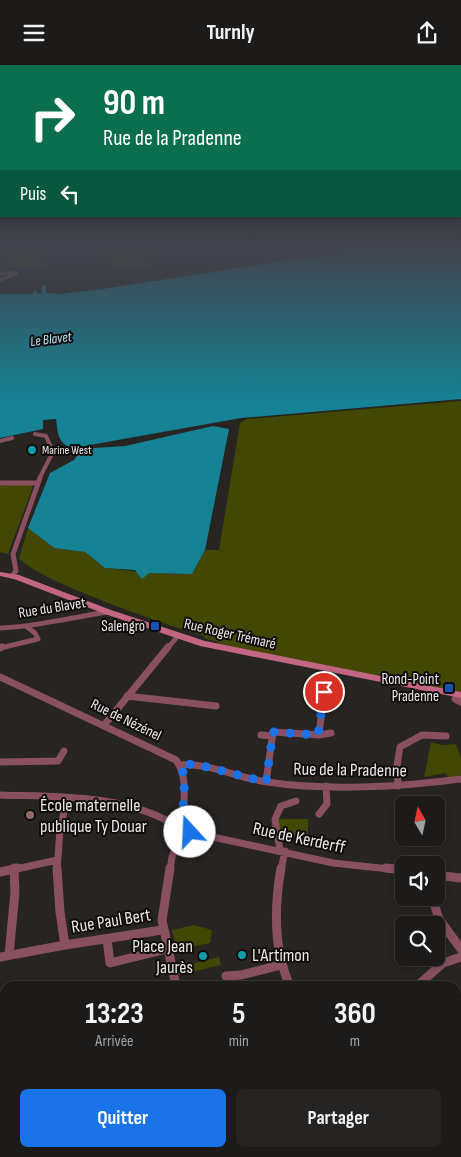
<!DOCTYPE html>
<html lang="fr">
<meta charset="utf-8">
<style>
:root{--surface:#1d1b19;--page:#252422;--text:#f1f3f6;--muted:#a0a1a2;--line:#3b3938;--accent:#1a73e8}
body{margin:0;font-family:"Sofia Sans Condensed",sans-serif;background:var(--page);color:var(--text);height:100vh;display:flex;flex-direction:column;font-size:19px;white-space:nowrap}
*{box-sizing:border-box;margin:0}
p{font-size:16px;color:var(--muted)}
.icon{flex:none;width:28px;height:28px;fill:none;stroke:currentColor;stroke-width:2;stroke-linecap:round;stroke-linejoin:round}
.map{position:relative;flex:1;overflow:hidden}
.drawer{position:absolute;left:0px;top:916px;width:461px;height:176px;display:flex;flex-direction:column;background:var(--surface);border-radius:15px 15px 0 0;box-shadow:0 2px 8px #0003,0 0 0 1px var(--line)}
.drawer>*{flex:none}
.top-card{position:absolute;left:0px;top:0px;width:461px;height:152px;box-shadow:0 2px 8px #0003,0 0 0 1px var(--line);background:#0b6e4f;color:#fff;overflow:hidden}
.needle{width:32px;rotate:351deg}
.fabs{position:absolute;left:395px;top:731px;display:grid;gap:10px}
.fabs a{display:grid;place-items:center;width:50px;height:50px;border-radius:8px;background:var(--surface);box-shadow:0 2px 8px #0003,0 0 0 1px var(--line);font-size:25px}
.pin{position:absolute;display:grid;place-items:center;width:42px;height:42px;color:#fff;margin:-21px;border:2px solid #fff;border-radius:50%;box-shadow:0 1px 5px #0007}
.me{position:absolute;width:55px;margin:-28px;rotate:340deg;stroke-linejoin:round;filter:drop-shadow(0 0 4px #0008)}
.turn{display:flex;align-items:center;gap:18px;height:105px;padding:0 20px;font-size:22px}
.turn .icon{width:65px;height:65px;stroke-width:2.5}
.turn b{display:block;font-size:35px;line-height:42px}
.then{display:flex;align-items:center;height:48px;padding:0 20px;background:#0003;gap:10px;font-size:19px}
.eta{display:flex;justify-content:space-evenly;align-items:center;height:85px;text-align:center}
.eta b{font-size:30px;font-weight:700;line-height:35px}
.primary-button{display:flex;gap:10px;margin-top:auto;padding:10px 20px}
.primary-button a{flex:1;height:58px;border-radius:8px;background:var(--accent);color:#fff;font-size:20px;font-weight:700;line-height:58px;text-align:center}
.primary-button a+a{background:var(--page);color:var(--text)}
header{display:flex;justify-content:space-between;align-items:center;height:65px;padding:0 20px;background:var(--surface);font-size:22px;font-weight:700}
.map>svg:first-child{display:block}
</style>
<header><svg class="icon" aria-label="menu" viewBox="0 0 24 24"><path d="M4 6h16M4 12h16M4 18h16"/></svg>Turnly<svg class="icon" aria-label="share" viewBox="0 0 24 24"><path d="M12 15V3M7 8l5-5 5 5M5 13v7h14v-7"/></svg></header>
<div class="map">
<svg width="461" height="1092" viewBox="0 0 461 1092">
<rect width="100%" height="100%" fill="#272421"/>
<path fill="#424704" d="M32,186L43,200L15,203L5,189Z
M134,186L148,188L122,197L142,194L150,196L129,198L120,201C130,203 144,196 151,200L118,203L115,201L119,198L110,196L115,192L104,188L114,187L115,190H124Z
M461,336V627L219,580L218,577L204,573L205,571C164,559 125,545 86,529C62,519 39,510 19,494L28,463L54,483L85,487L105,503L149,508L192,509L205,485H219L240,358L247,354Z
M11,419L31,420L33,422L8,489L0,487V421Z
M431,677L443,680L456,679L461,693V710L449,713L445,708L424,712Z
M277,754H308V774L281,771Z
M194,860L212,865L210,878L177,885L172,865Z
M219,892L221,900L178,910L176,903Z"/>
<path fill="#158296" d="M344,185H461V334L241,353L73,383C57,379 58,367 56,354L43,355V364L0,373V229H33L34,226H37V229H41L42,220H46V228H66L303,193L343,190L341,188Z
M213,361L229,364L205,485L192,509L149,508L142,514L135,505L105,503L85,487L54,483L28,463L50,408L74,395L79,388L94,383L125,381Z"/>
<path fill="#272421" d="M310,192L96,225L59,229L46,228H66Z"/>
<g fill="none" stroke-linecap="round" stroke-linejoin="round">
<path stroke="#895061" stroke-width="3" d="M320,188L338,185
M0,209L14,207
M0,215L17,208"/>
<path stroke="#895061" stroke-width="4" d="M35,369L46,371L53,387L39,414
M0,376L12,373
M53,387L71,386"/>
<path stroke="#895061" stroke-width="5" d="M0,418H37
M12,511L16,506L13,489L40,413
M0,563C36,562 72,552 108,547
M0,583L38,574L35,568L27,562
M167,584L177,572"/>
<path stroke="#895061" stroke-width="7" d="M0,583L2,582
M0,612L176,695C190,715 182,739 183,762
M127,631L216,641
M455,634L461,637
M105,659L168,582
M261,670L272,671
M319,670L331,668
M0,697L58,696L64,686
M181,700C210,698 238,713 267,717C326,726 401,722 461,714
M266,717L273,667L319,670L324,627
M398,721L397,701L400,682L422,670L446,671
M0,730C61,732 127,729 180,763
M319,749L327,739L326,721
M190,767L333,798L399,805
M280,785L275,754L281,741L296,736
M12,805L57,795
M57,805L60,765L67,733
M170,805L172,792L181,770
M281,805L285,786"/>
<path stroke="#895061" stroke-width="9" d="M57,803L60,847L65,880L162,865
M170,803L162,855L176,921
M281,803C274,843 273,884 290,921
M386,803L404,805
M0,807L18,803
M436,810L461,813
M432,832L439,854L461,884
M107,874L110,898L167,884
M9,890L15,827L14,803
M0,892L65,880
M226,911L241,910L281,900
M417,921L443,898L461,892
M0,1035H5
M96,1088V1092
M204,1088V1092
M395,1088L397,1092
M314,1092L323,1088"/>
<path fill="#c26683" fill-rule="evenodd" d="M0,507L19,510L111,545L205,576L461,627V633L200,581L105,549L14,514L0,511Z"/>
</g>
<linearGradient id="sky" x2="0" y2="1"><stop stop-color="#151412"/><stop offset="0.55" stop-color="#41454e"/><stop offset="1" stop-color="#41454e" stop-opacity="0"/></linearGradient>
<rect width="461" height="337" fill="url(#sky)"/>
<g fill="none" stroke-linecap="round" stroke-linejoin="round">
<path stroke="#1a73e8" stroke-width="9" stroke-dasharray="0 16.2" d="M190,767L188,763L183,762C181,741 188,720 181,700L195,699L266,717L273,667L318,670L324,627"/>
</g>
<g fill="#0f9aa8" stroke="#0f0d0c" stroke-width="2">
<circle cx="32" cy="385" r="5"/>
<circle cx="242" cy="890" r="5"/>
<circle cx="203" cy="891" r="5"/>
</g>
<g fill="#1a4fb4" stroke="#0f0d0c" stroke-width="2">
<rect x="150" y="556" width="10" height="10" rx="2.5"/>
<rect x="444" y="618" width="10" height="10" rx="2.5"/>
</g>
<circle fill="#8d6e63" stroke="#0f0d0c" stroke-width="2" cx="30" cy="750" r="5"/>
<g text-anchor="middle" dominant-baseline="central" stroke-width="4" stroke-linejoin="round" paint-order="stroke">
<g font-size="12" fill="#eae7e6" stroke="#0f0d0c" text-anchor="start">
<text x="42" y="385">Marine West</text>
</g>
<g font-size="14" font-style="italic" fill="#b2e9f7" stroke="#0f0d0c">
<text transform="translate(51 274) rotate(-7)">Le Blavet</text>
</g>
<g font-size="15" fill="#eae7e6" stroke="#0f0d0c">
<text transform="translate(52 543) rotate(-9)">Rue du Blavet</text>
<text transform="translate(230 569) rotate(13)">Rue Roger Trémaré</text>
<text transform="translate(126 655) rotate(26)">Rue de Nézénel</text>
</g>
<g font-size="15" fill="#eae7e6" stroke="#0f0d0c" text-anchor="end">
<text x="145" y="561">Salengro</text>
<text x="439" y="614">Rond-Point<tspan x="439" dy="17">Pradenne</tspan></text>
</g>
<g font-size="18" fill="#eae7e6" stroke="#0f0d0c">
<text transform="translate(350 705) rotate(1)">Rue de la Pradenne</text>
<text transform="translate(299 773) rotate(12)">Rue de Kerderff</text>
<text transform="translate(111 856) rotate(-9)">Rue Paul Bert</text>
</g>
<g font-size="18" fill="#eae7e6" stroke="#0f0d0c" text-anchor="start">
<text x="40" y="740">École maternelle<tspan x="40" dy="21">publique Ty Douar</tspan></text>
<text x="193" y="881" text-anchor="end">Place Jean<tspan x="193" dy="21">Jaurès</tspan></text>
<text x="252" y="890">L'Artimon</text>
</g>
</g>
</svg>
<div class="fabs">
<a><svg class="needle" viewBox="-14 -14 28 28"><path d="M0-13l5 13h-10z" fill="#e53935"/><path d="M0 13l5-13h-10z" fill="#a0a1a2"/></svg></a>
<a><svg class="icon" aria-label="sound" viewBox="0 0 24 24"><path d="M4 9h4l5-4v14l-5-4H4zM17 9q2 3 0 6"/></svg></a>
<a><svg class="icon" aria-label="search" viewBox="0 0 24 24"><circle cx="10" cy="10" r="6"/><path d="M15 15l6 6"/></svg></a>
</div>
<div class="pin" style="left:324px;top:627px;background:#d93025"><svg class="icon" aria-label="arrive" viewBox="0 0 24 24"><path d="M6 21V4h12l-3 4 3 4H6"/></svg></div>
<svg class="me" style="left:190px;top:767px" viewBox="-20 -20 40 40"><circle r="19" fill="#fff"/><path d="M0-13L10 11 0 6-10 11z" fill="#1a73e8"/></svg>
<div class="top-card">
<div class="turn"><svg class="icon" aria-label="right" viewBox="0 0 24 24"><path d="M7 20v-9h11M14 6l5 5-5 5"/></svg><div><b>90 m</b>Rue de la Pradenne</div></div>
<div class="then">Puis<svg class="icon" aria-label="left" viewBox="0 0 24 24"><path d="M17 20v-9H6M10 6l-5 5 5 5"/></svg></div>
</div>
<section class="drawer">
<div class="eta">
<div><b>13:23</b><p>Arrivée</p></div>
<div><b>5</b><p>min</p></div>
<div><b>360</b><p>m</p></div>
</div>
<div class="primary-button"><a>Quitter</a><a>Partager</a></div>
</section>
</div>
